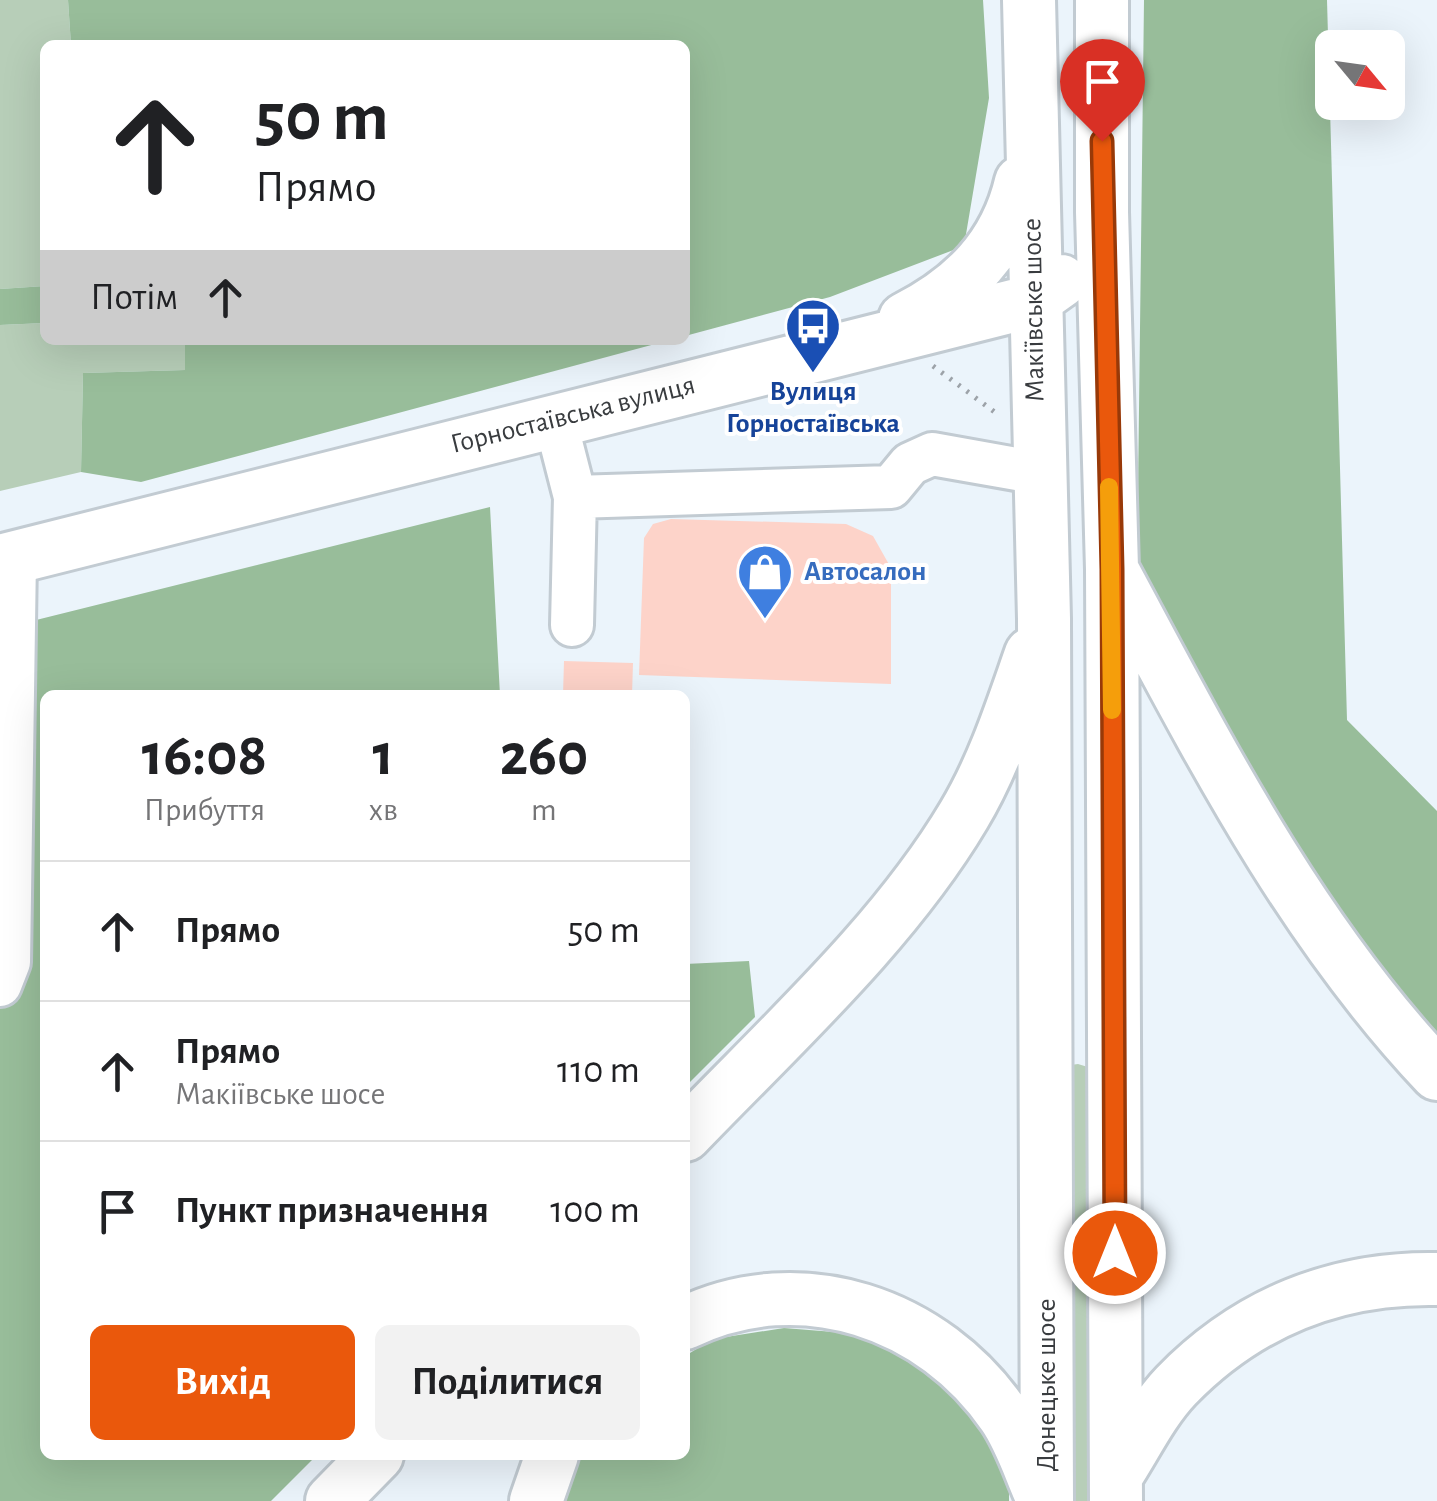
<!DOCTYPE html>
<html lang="uk">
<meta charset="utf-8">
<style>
:root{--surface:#fff;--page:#f2f2f2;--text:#202124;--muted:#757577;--line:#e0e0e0;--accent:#ea580c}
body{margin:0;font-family:"Alegreya Sans",sans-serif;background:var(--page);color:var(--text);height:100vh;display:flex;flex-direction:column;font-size:38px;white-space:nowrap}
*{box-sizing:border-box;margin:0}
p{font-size:32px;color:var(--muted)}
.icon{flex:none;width:55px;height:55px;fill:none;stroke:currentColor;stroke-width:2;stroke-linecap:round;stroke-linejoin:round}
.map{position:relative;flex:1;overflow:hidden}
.drawer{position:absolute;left:40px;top:690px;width:650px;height:770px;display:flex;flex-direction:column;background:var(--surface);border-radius:15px;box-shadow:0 10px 40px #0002}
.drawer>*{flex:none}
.guide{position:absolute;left:40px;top:40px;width:650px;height:305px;border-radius:15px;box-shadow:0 10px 40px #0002;background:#fff;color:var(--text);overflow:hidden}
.needle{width:65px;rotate:119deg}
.tools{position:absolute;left:1315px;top:30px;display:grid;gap:20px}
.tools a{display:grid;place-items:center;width:90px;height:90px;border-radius:15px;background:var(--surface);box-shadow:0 10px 40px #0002;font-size:50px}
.pin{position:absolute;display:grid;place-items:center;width:85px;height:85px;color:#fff;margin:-102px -42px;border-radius:50% 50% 50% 0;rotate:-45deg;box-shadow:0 0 10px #0007}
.pin .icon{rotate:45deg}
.me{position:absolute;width:110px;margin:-55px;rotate:0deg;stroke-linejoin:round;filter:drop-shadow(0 0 8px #0008)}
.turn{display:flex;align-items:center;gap:35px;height:210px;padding:0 50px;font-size:45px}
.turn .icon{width:130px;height:130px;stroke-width:2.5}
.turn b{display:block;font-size:70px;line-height:85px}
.then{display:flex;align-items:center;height:95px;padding:0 50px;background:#0003;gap:20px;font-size:38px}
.eta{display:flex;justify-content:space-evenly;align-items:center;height:170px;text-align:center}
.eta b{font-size:60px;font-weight:700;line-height:70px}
.primary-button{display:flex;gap:20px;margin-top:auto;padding:20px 50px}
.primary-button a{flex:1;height:115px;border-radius:15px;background:var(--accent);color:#fff;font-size:40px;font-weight:700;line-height:115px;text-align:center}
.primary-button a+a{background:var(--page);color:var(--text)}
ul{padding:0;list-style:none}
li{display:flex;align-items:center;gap:30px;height:140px;padding:0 50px;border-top:2px solid var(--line)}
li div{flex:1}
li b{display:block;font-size:38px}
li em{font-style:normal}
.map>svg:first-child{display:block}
</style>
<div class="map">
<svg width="1437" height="1501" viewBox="0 0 1437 1501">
<rect width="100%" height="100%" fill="#ebf4fb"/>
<path fill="#b7ceb8" d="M0,0H68L71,45H45V286L0,289Z
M45,323V340H185V370L83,373L81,472L0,491V325Z
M1078,1064L1091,1068L1103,1501H1059L1071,1065Z"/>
<path fill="#98bd9a" d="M68,0H983L989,98L964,246L830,297L685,336V45H71Z
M1144,0H1327L1347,720L1437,811V1057L1235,774L1137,574Z
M45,286V323L0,325V289Z
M185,340H670L141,482L81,472L83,373L185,370Z
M490,507L500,695H45V1455H317L271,1501H0V629Z
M749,961L755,1017L685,1087V964Z
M784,1328L859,1334L942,1371L1009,1463V1501H563L582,1455H685V1356L713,1339Z"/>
<path fill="#fdd3c9" d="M671,519L846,524L873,536L891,568V684L639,675L644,538L653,524Z
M564,661L633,663L632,695H563Z"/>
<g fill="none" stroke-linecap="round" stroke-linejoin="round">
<g stroke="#c2cbd2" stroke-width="48">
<path id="minor" d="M555,419L575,497L891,487L910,464L932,454L1039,473
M572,625L575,497
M0,985L9,962L15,557"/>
</g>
<g stroke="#c2cbd2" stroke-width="58">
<path id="major" d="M1029,0L1044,619L1047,1501
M1102,0V212L1112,569L1116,1501
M905,319C964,289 1006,247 1021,182
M0,561L1033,301L1061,281
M1115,575C1209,750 1299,928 1437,1074
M685,1135C780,1036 894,933 964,815C994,765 1012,708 1031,654
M685,1323C801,1267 934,1313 1004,1416C1020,1439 1029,1468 1040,1493
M1116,1476C1135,1447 1152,1411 1176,1386C1247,1313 1336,1277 1437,1279
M332,1501L377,1455
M536,1501L552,1455"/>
</g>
<path stroke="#9ca2a8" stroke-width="5" stroke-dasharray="2.5 8" stroke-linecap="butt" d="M933,366L1000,416"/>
<use href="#minor" stroke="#fff" stroke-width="42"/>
<use href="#major" stroke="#fff" stroke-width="52"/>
</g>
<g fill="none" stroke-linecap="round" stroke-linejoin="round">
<g stroke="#983908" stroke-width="25">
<path id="route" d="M1102,141L1112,569L1115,1253"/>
</g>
<use href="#route" stroke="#ea580c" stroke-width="18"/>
<path stroke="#f59e0b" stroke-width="18" d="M1109,487L1112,710"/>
</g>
<defs>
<g id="bus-pin" transform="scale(2.875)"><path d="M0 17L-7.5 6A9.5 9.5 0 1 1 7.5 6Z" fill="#1a4fb4" stroke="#fff"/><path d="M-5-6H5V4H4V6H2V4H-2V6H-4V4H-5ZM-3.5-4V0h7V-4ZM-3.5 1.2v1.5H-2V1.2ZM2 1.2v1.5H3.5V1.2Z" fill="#fff"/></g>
<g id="shop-pin" transform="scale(2.875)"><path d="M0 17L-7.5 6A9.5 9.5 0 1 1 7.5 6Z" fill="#3f7fe0" stroke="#fff"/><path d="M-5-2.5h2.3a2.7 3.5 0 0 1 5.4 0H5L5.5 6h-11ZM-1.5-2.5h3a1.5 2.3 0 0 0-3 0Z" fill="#fff"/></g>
</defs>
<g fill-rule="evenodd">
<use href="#bus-pin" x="813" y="326"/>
<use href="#shop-pin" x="765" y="572"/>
</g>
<g text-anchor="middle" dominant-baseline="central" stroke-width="8" stroke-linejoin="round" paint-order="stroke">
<g font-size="28" fill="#393c3f" stroke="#fff">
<text transform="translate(1034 310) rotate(-91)">Макіївське шосе</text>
<text transform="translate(573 415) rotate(-14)">Горностаївська вулиця</text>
<text transform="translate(1047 1385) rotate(-90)">Донецьке шосе</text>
</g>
<g font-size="28" font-weight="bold" fill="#164399" stroke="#fff">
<text x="813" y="392">Вулиця<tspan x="813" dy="32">Горностаївська</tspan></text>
</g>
<g font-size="28" font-weight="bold" fill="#366cbe" stroke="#fff" text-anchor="start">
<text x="804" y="572">Автосалон</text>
</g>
</g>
</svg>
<div class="tools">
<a><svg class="needle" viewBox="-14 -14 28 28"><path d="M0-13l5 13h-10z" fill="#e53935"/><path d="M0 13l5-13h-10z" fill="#757577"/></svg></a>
</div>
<div class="pin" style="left:1102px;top:141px;background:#d93025"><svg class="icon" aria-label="arrive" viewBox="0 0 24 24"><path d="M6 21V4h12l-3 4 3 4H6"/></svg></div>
<svg class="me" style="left:1115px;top:1253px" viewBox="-20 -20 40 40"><circle r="17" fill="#ea580c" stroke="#fff" stroke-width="3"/><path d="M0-11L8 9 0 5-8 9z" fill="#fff"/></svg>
<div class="guide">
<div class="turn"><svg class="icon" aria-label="ahead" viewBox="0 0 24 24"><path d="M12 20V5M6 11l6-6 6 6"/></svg><div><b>50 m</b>Прямо</div></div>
<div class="then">Потім<svg class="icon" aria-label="ahead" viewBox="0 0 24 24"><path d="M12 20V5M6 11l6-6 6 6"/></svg></div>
</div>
<section class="drawer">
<div class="eta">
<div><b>16:08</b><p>Прибуття</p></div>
<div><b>1</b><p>хв</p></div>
<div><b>260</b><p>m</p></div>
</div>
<ul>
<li><svg class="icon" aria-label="ahead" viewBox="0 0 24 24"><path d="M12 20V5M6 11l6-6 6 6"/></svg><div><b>Прямо</b></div><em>50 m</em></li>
<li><svg class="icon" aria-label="ahead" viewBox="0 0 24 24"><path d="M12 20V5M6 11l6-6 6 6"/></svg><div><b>Прямо</b><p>Макіївське шосе</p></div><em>110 m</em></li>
<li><svg class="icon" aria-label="arrive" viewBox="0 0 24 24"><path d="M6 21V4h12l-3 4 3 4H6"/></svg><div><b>Пункт призначення</b></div><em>100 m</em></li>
</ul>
<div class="primary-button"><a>Вихід</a><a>Поділитися</a></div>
</section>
</div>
